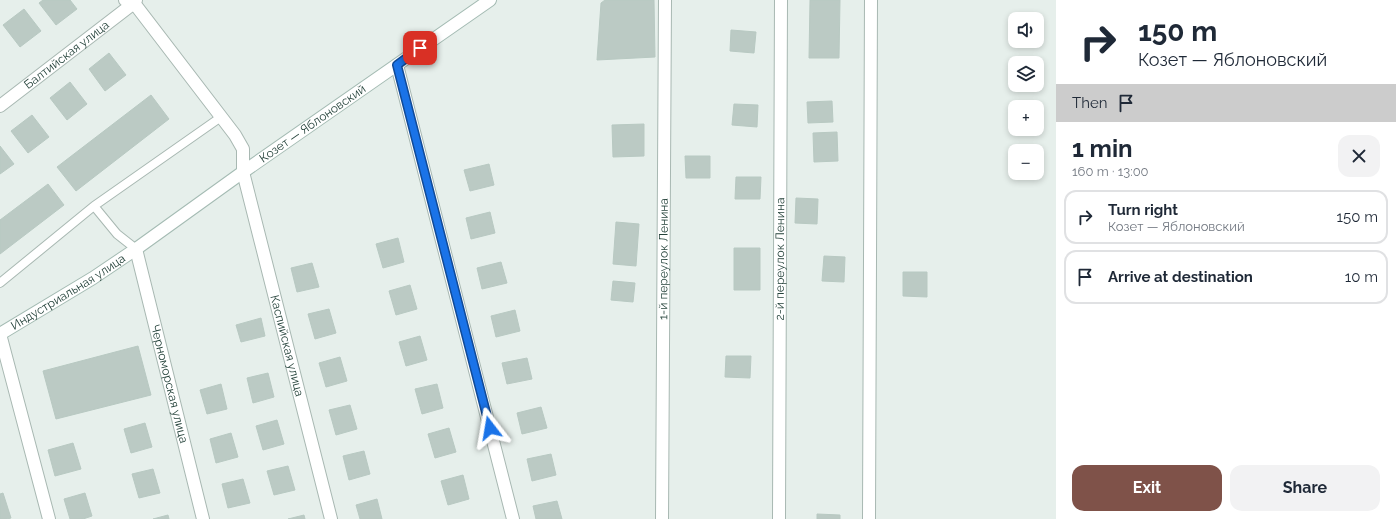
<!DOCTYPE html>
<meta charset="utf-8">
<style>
:root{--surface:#fff;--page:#f2f2f3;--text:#1f2937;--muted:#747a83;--line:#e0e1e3;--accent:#7f5249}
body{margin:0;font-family:Raleway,sans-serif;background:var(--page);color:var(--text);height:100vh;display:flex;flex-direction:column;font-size:15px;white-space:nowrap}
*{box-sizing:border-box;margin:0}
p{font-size:13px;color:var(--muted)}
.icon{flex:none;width:22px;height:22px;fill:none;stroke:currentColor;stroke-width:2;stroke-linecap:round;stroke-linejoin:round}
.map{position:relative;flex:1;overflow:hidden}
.side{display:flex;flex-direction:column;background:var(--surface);width:340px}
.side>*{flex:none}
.hud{background:#fff;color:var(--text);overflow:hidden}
.tools{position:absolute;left:1008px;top:12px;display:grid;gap:8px}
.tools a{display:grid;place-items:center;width:36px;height:36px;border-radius:8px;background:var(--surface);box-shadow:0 2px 6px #0003;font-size:20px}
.pin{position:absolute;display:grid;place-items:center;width:34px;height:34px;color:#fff;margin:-17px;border-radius:8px;box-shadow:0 2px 6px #0006}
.me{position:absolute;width:44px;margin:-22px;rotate:346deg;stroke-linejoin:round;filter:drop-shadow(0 0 3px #0008)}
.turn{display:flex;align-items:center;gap:14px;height:84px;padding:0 16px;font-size:18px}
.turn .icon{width:52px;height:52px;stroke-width:2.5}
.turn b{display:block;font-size:28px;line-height:34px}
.then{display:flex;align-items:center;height:38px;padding:0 16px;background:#0003;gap:8px;font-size:15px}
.round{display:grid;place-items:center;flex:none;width:42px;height:42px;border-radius:12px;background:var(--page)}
.overview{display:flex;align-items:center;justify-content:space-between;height:68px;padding:0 16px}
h1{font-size:24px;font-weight:700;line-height:30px}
.action{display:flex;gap:8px;margin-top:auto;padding:8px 16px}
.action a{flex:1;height:46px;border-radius:12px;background:var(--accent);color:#fff;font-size:16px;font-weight:700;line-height:46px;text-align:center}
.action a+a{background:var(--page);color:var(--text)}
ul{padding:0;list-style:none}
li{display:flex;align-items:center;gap:12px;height:54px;margin:0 8px 6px;padding:0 8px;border:2px solid var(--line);border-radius:12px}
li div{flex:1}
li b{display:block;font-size:15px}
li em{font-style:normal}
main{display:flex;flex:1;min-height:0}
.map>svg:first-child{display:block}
</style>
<main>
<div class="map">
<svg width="1056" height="519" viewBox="0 0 1056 519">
<rect width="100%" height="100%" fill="#e6efeb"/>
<path fill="#bbcac4" stroke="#b8c9c2" d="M43,0H70L77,9L56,25L39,3Z
M605,0H654L655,57L597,60L601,3Z
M810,0H840L839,58H809Z
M24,9L41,31L20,47L3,25Z
M731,30L756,32L754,53L730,51Z
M109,53L126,75L105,91L89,69Z
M70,82L87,104L67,120L50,98Z
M151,95L169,119L76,191L57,167Z
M832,101L833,122L808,123L807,102Z
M734,104L758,105L757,127L732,125Z
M32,115L49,137L28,153L11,131Z
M644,124V156L613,157L612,125Z
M837,132L838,161L814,162L813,133Z
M0,146L14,164L0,174Z
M685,156H710V178H686Z
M489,164L494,185L470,191L464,170Z
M736,177H761L760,199H735Z
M48,184L64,205L0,254V220Z
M796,198L818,199L817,224L795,223Z
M490,212L495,233L471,239L466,218Z
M616,222L639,224L636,266L613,264Z
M398,238L404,262L383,268L376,244Z
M734,248H760V290H734Z
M824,256L845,257L844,282L822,281Z
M501,262L507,283L482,289L477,268Z
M312,263L319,287L297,292L291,268Z
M903,272H927V297L903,296Z
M613,281L635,283L633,302L611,300Z
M410,285L417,309L396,315L389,291Z
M329,309L336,333L315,339L308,314Z
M515,310L520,331L496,337L491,316Z
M261,318L265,336L241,342L236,325Z
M420,336L427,360L406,366L399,342Z
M138,346L151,395L56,419L43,371Z
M726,356H751L750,378L725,377Z
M340,357L347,381L326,387L319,363Z
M527,358L532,379L507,384L502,363Z
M268,373L274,397L253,403L247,378Z
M221,384L227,409L207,414L200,390Z
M437,384L443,408L422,414L415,389Z
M350,405L357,429L336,435L329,410Z
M541,407L547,428L522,434L517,413Z
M277,420L284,444L263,450L256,426Z
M145,423L152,447L131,453L124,429Z
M449,428L456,452L435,458L428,434Z
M231,433L238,457L216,463L210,439Z
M73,443L81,469L55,476L48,450Z
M364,451L370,474L349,480L343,456Z
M551,454L556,475L532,481L527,459Z
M288,466L295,490L274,495L267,471Z
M153,469L160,493L139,498L132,474Z
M463,475L469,499L448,505L441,481Z
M243,479L250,503L228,508L222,484Z
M3,493L11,518L7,519H0V494Z
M85,493L92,516L83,519H70L64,499Z
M377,499L382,519H360L356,505Z
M557,501L562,519H536L533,506Z
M817,514L840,515V519H817Z
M168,515L169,519H153Z
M304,515L305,519H288Z"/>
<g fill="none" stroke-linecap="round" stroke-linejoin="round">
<g stroke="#a8b8b2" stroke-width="10">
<path id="lane" d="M94,206L117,234L136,249
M0,283L94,206L221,117"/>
</g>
<g stroke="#a8b8b2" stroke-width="14">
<g id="street">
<path id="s1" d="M125,0L134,3L235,135L243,149V172L331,519"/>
<path d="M397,65L513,519"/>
<path id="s2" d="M0,106L134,3L136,0"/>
<path id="s3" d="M136,249L203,519"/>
<path d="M0,334L49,519"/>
<path id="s4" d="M662,519L665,0"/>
<path id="s5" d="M779,519L781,0"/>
<path d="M869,519L871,0"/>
</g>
</g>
<g stroke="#a4bbb3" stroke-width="14">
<g id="secondary">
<path id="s6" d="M0,334L93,278L136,249L243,172L490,0"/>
</g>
</g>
<use href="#lane" stroke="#fff" stroke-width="8"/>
<use href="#street" stroke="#fff" stroke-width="12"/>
<use href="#secondary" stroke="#fff" stroke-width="12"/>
</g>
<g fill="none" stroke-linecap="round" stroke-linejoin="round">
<g stroke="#114b97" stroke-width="10">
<path id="route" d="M420,48L397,65L490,428"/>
</g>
<use href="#route" stroke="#1a73e8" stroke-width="7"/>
</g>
<g text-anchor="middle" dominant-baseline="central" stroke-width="4" stroke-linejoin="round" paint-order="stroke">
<g font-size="12" fill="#24423a" stroke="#f7fbf9">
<text stroke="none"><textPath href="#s2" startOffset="84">Балтийская улица</textPath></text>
<text stroke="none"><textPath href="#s6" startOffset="377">Козет — Яблоновский</textPath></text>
<text stroke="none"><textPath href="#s5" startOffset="260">2-й переулок Ленина</textPath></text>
<text stroke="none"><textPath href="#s4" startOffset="260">1-й переулок Ленина</textPath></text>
<text stroke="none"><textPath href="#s6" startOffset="80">Индустриальная улица</textPath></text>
<text stroke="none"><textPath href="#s1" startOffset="394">Каспийская улица</textPath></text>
<text stroke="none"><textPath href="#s3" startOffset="139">Черноморская улица</textPath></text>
</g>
</g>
</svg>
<div class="tools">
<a><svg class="icon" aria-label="sound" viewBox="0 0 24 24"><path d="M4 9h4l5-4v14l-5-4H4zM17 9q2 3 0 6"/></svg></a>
<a><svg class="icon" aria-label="layers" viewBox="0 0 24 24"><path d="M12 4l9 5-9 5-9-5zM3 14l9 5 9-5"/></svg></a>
<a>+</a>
<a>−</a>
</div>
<div class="pin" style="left:420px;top:48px;background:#d93025"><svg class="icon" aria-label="arrive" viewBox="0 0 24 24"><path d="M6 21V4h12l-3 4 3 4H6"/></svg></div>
<svg class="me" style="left:490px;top:428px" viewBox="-20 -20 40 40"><path d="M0-17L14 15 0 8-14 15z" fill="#1a73e8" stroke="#fff" stroke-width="4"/></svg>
</div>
<section class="side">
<div class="hud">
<div class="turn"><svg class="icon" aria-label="right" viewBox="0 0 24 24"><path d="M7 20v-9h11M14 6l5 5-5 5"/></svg><div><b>150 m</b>Козет — Яблоновский</div></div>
<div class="then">Then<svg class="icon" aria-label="arrive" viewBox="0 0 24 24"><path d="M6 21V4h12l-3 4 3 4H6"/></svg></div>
</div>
<div class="overview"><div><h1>1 min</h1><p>160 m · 13:00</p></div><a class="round"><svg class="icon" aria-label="close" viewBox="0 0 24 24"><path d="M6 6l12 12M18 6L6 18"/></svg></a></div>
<ul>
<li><svg class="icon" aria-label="right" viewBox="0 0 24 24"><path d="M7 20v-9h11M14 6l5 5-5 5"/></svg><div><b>Turn right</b><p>Козет — Яблоновский</p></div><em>150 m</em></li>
<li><svg class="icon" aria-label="arrive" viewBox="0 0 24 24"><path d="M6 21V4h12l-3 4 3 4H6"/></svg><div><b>Arrive at destination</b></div><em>10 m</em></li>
</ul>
<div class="action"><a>Exit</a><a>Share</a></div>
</section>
</main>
